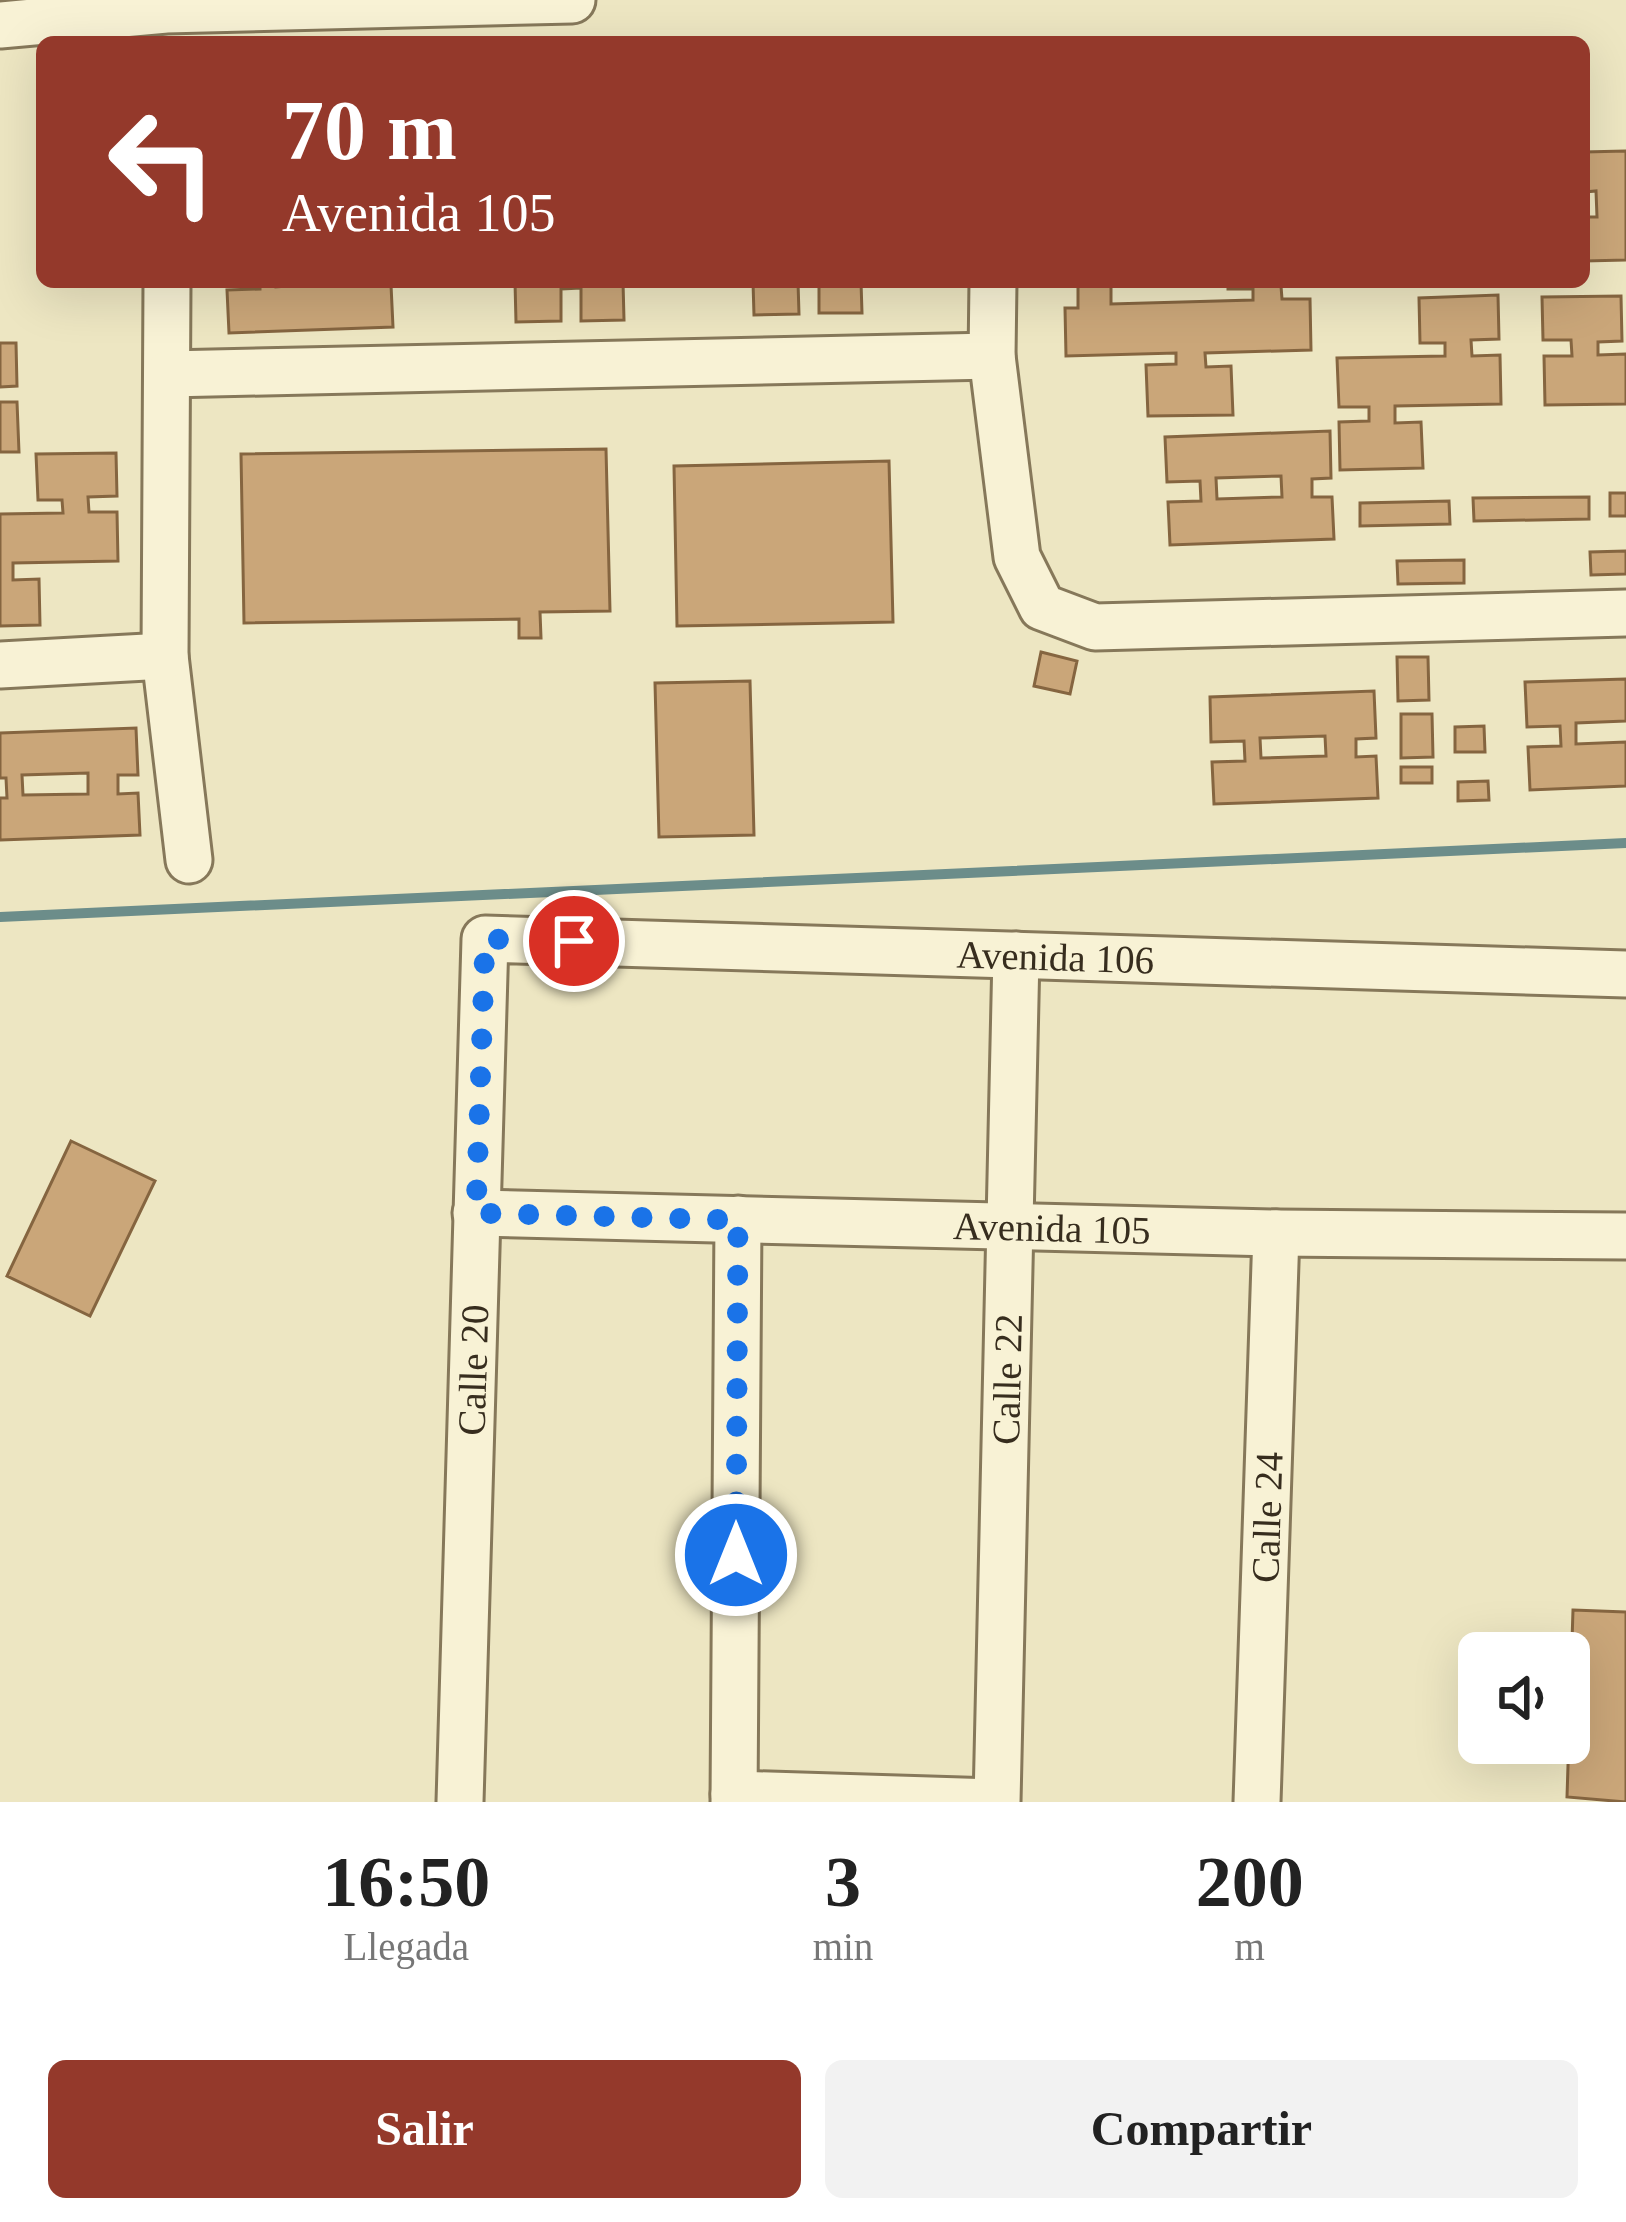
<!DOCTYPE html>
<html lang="es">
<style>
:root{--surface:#fff;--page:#f2f2f2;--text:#222;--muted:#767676;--accent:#94392b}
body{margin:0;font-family:Georgia,serif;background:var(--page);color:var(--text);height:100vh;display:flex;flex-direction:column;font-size:45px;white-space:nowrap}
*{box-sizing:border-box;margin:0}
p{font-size:39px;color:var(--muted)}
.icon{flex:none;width:66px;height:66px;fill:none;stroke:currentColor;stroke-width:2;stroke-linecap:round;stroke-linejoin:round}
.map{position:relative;height:1802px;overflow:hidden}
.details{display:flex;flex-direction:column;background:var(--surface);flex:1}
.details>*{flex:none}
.guide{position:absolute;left:36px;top:36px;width:1554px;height:252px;border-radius:18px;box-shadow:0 12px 48px #0002;background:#94392b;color:#fff;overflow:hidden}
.buttons{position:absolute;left:1458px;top:1632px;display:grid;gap:24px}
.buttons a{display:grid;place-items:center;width:132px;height:132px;border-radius:18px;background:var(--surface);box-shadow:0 12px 48px #0002;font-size:60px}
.pin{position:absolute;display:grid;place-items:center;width:102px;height:102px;color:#fff;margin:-51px;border:6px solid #fff;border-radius:50%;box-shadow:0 3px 12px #0007}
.me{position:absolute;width:132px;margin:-66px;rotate:0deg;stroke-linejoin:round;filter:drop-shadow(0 0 9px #0008)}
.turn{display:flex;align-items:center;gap:42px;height:252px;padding:0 48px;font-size:54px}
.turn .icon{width:156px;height:156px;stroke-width:2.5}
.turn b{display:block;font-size:84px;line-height:102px}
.eta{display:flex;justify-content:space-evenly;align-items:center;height:204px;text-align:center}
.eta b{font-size:72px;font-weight:800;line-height:84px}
.cta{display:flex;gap:24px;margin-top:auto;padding:24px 48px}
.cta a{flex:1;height:138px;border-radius:18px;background:var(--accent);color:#fff;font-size:48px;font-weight:800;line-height:138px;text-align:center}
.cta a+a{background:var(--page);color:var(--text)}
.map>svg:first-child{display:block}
</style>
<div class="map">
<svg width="1626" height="1802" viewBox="0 0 1626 1802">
<rect width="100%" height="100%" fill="#ede6c2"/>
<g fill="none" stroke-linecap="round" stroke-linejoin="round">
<path stroke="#6c8d8a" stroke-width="10" d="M0,917L1626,843"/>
</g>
<path fill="#caa679" stroke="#856540" stroke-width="3" fill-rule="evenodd" d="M1626,151V260L1585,261L1584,217H1597L1596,191L1584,192V152Z
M260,282H276V287L341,282L391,285L393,327L229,333L227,290L260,289Z
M515,282H623L624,320L581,321V288L561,289V321L516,322Z
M753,282H798L799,314L754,315Z
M819,282H861L862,313H819Z
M1078,282H1144L1111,286V304L1253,300V289H1228V282H1310V285L1281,286L1282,299H1310L1311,350L1205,353L1206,367L1231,366L1233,415L1148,416L1146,365L1176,364V353L1066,356L1065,308H1078Z
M1498,295L1499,339L1471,340L1472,356L1500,355L1501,404L1395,406V423L1421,422L1423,468L1340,470L1339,422L1369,421V407H1339L1337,358L1445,356V343H1420L1419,298Z
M1621,296L1622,341L1598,342V355L1626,354V404L1545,405L1544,356H1572L1571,340H1543L1542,297Z
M0,343H16L17,386L0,387Z
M0,402H17L19,452H0Z
M1330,431L1331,478L1312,479V497H1332L1334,539L1170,545L1168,502L1201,501L1200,481L1167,482L1165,437ZM1281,476L1282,497L1217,499L1216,478Z
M606,449L610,611L540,612L541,638H519V619L244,623L241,454Z
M116,453L117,496L88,497L89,512H117L118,561L13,563V580L39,579L40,625L0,626V514L63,513L62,500H38L36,454Z
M889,461L893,622L677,626L674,466Z
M1610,493H1626V516H1610Z
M1589,497V519L1474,521L1473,498Z
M1449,501L1450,524L1360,526V503Z
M1626,551V574L1591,575L1590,552Z
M1464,560V583L1398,584L1397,561Z
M1041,652L1077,661L1070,694L1034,686Z
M1397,657H1428L1429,700L1398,701Z
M1626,679V721L1576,723V744L1626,742V786L1530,790L1528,747L1561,746L1560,726L1527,727L1525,682Z
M750,681L754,835L659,837L655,683Z
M1374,691L1376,738L1356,739V757L1376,756L1378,798L1214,804L1212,762L1245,761L1244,741L1211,742L1210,697ZM1325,736L1326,756L1261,758L1260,738Z
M1401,714H1432L1433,757L1401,758Z
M1484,726L1485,752H1455V727Z
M136,728L138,775H118V794L138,793L140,835L0,840V798H7L6,778H0V733ZM88,773V794L23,795L22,775Z
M1401,767H1432V783H1401Z
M1488,781L1489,800L1458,801V782Z
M71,1141L155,1181L90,1316L7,1276Z
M1573,1610L1626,1612V1802L1567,1797Z"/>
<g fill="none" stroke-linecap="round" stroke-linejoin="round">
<g stroke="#86785a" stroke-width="51">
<g id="minor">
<path d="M0,25L166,10L572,0"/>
<path d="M167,282L165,656L189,860"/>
<path d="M993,282L992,356L1017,557L1042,607L1095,627L1626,613"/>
<path d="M168,374L992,356"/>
<path d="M0,665L165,656"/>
<path id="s1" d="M476,1213L1276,1233L1626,1236"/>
<path d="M734,1794L994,1802"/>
<path id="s2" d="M460,1802L485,939L1626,974"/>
<path d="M734,1802L738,1219"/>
<path id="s3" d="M997,1802L1016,955"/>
<path id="s4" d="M1257,1802L1276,1233"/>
</g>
</g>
<use href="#minor" stroke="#f8f2d5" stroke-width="45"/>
</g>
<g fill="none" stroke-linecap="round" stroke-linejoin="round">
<path stroke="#1a73e8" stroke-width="21" stroke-dasharray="0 37.8" d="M574,941L485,939L476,1213L738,1220L736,1555"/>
</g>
<g text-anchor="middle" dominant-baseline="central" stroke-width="12" stroke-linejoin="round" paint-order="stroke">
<g font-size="39" fill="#372d1e" stroke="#f4efd2">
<text stroke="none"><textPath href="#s2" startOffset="1434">Avenida 106</textPath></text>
<text stroke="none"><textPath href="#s1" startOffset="576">Avenida 105</textPath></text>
<text stroke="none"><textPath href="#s2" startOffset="432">Calle 20</textPath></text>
<text stroke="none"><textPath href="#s3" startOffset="423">Calle 22</textPath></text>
<text stroke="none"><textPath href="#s4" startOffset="285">Calle 24</textPath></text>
</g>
</g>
</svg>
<div class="buttons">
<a><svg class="icon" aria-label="sound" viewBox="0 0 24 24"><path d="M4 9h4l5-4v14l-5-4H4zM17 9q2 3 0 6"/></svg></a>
</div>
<div class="pin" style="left:574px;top:941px;background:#d93025"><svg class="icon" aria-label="arrive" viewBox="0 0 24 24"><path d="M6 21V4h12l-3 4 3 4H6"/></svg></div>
<svg class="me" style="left:736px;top:1555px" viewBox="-20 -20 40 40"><circle r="17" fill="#1a73e8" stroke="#fff" stroke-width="3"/><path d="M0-11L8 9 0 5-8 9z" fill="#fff"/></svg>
<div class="guide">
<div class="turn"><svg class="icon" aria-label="left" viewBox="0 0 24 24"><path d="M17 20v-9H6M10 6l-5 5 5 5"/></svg><div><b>70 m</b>Avenida 105</div></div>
</div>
</div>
<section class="details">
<div class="eta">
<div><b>16:50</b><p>Llegada</p></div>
<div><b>3</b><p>min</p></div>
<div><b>200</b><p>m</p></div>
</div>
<div class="cta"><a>Salir</a><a>Compartir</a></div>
</section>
